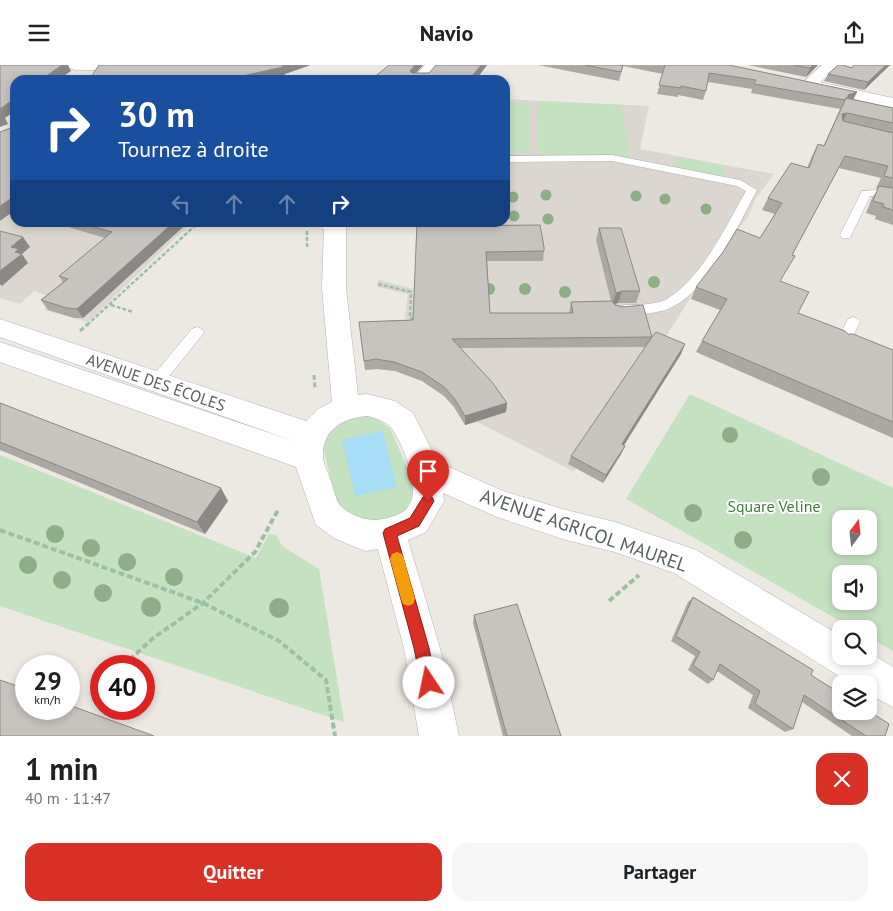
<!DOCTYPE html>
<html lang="fr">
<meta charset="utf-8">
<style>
:root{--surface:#fff;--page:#f6f6f6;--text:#202124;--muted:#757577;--accent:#d93025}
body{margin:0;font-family:"PT Sans",sans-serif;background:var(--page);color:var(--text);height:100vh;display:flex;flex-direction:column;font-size:19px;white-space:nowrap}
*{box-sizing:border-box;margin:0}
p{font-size:16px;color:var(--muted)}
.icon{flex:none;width:28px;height:28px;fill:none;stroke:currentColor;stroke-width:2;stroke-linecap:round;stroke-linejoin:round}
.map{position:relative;height:671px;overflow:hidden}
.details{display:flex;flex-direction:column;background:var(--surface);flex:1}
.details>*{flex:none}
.top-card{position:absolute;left:10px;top:10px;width:500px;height:152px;border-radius:15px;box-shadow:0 2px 8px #0003;background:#1a4fa0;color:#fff;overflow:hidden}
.needle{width:32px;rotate:15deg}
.fabs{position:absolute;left:832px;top:445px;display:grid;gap:10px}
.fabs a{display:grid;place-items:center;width:45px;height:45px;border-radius:10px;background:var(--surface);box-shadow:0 2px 8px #0003;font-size:25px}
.speed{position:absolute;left:15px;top:590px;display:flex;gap:10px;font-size:25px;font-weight:700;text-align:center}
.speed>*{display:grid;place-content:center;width:65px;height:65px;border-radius:50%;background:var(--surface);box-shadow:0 2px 8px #0003;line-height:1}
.speed small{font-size:12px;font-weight:400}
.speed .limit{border:8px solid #d22;background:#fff;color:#111}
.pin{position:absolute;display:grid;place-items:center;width:42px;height:42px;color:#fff;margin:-51px -21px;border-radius:50% 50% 50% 0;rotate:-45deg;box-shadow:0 0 5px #0007}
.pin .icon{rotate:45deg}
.me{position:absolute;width:55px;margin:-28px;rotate:349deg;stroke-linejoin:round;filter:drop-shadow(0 0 4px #0008)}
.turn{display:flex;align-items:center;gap:18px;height:105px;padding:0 25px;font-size:22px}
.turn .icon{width:65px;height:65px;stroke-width:2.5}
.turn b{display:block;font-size:35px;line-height:42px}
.lanes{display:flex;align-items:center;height:48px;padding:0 25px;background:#0003;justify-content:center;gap:25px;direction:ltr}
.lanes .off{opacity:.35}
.round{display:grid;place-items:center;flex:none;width:52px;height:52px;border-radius:15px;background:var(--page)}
.summary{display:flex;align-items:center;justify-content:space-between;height:85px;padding:0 25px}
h1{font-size:30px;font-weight:700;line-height:38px}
.primary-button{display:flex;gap:10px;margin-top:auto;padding:10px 25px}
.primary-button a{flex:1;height:58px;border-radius:15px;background:var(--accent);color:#fff;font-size:20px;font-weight:700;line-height:58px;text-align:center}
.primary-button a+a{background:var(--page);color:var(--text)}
header{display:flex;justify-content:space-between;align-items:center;height:65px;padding:0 25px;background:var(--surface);font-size:22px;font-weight:700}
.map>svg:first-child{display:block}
</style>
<header><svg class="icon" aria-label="menu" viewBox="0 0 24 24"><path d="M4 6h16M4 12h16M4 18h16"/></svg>Navio<svg class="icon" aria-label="share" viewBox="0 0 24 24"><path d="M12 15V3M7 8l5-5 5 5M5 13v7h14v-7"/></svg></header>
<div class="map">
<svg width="893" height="671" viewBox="0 0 893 671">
<rect width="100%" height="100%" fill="#ece8e2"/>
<path fill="#dbd7d0" d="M505,34L649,41L640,84L774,109L756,133L748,152L720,186L712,214L685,218L695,225L661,280L681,289L619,388L621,389L603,418L576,403L573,406L477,357L465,360L454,342L444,331L422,316L395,306L378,304L365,305L360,266L413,256L405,253L408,229L377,222L379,215L414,224H426L427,158H505Z
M0,94L15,99V158H176L188,161L88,257L44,245L56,234L34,226L20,239L0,233Z"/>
<path fill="#c4e1c0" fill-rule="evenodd" d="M537,36L621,40L630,92L538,88Z
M505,38H529L530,88L505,87Z
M676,92L725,101L723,112L673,102Z
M690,329L893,423V586L869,572V564H854L626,434ZM841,454H869V481H841ZM841,509H869V536H841Z
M349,351L374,352L390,363L416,423C413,429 410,438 406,444C389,464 359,453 339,448L323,382L324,370Z
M0,390L256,493L269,469L276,470L282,481L319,504L344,657L0,541Z"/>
<path fill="#a7ddf6" d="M383,366L397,422L355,431L342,375Z"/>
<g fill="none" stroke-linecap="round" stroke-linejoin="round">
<g stroke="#afb3b6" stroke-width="1">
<path id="lane" d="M612,90L740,115L757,125C739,159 710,222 674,241C660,249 641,249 625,250L620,248L618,245L620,242L625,240C638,240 655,240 667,234C702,213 726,161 746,126L737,121L612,96L505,97V91Z
M878,125L893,128V134L870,131L850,173H842L840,170L862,126Z
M235,158H247L240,162L236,160Z
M853,252L858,254L860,257L849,279H839L837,275L848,254Z
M197,262L202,264L204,267L202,270L161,321L156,323L151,321L149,317L151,313L192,264Z"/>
</g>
<g stroke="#afb3b6" stroke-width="1">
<path id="street" d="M425,0H442L429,15H412Z
M822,0H840L815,22H803L801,19Z"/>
</g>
<g stroke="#b1b5b8" stroke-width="1">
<path id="secondary" d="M67,0H142L140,3L134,5H75L69,3Z
M819,17L893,33V43L813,25L811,22L813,19Z
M318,158H344L346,160V223L358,330L367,329L395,336L413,348L438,397L503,426L566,445L615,457L696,485L841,571V591H869V587L893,602V642L869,629V619H852L674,508L615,487L566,475L497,452L443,428L444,436L426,467L408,475L440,583L459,671H419L404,583L378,484L366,486L355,482L334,473L316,460L296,402L0,297V277L296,377L0,272V254L306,356L318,344L332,337L322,223L324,164ZM367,351C376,353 388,357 393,365C404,382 427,435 401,448C382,457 365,458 347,446C344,444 341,442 339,439C335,432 333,422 330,414C328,407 323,399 323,392C322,365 342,353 367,351Z"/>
</g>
<path stroke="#9ac2a1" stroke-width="2.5" stroke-dasharray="4 2" stroke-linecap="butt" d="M307,166V184
M378,219L411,227L410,253L414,254
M111,240L133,247
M87,260L198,158"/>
<path stroke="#9ac2a1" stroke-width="3" stroke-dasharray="5 2.5" stroke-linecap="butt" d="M80,266L88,259
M314,310L315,324"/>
<path stroke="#9ac2a1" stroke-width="4" stroke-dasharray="6 3" stroke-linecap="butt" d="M0,465L203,538L279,576L326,615L335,671
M609,536L639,510
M123,601L152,574L203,538L255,487L278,445"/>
<use href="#lane" fill="#fff" fill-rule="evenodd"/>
<use href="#street" fill="#fff" fill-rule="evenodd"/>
<use href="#secondary" fill="#fff" fill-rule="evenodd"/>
</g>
<g fill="#8dae87">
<circle cx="546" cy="130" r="5.5"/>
<circle cx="636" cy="131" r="5.5"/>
<circle cx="513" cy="132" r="5.5"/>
<circle cx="665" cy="134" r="5.5"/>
<circle cx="706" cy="144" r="5.5"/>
<circle cx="514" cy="151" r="5.5"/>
<circle cx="548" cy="154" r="5.5"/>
<circle cx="654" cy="217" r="6"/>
<circle cx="489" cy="224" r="6"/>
<circle cx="525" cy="224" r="6"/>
<circle cx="565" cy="227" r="6"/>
<circle cx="730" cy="370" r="8"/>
<circle cx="821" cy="412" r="9"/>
<circle cx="693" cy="448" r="9"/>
<circle cx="55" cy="469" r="9"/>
<circle cx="743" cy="475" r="9"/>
<circle cx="91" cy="483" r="9"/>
<circle cx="127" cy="497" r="9"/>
<circle cx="28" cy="500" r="9"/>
<circle cx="174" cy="512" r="9"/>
<circle cx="62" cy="515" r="9"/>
<circle cx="103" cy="528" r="9"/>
<circle cx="151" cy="542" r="10"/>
<circle cx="279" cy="543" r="10"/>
</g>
<path fill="#aba8a3" d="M538,0H729L857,27L853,35L893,43V160L875,154L876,151L866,148L872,133L878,124L876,123L881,113L839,103L792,190L780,216L798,248L848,269L893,285V373L696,287L702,276L720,245L691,234L696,222L760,173L775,149L762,145L768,133L807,103L812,91L818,79L824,80L840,44L751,28L752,24L708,17L706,26L703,35L678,30V32L657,29L663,9L623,1L619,16Z
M748,0H818L806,12Z
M890,0L864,25L824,16L828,9L852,3Z
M63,158H183L184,161L83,253H74L48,245L41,235L63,217L59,211L105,173L65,161Z
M451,161L544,186L543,196H487L490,248H569L571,237L611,236L596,175L599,163L640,226L636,238H618L615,239L652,272L681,289L624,380L625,381L621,389L603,418L568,399L571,391L646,282L461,283L507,338L506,347L465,360L454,342L444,331L422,316L395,306L377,304L365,305L359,257L413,255Z
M0,338L228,436L205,469L0,385Z
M693,532L811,610L885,671H852L802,637L793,664L785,667L748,643L753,630L717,606L713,615L708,619L688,605L695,591L671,576L688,537Z
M474,550L561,671H503L473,558Z"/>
<path fill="#8b8885" d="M62,0H68L71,6L58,15H40Z
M283,0H311L291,7L285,9V11L266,15H225Z
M415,0H423L410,15V6Z
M481,0H487L476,15H469Z
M813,0H818L806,12L810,3Z
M886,0H890L864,25L868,17Z
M857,27L852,36L847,38L848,30Z
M15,33V46L5,53L8,59L0,62V44Z
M847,48L841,59L842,49Z
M15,131V145L0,156V141Z
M173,158H183L184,161L83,253L77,244Z
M23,172L30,182L22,189L28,198L2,221L0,219V206L11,182Z
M622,226L618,238L612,240L616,228Z
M685,279L681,289L619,388L622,379Z
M507,338L506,347L465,360V351Z
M625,381L621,389L603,418L606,410Z
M221,423L228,436L205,469L197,457Z"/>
<path fill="#c7c3be" stroke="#8b8885" d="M0,0H62L41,15H15V33L0,44Z
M99,0H283H282L283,2L225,15H89Z
M389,0H415L410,6L412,8H429L436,0H481L469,15H371Z
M585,0H623L621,7Z
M664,0H729L857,27L848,30V33H846L845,35L754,19L756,15L709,8L706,26L681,21V23L659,20L665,0Z
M793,0H813L810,3Z
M838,0H843L852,3L854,0H886L868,17L828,9Z
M846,33L893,43V58L847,48L842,49L843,56L893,68V113L884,111L888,101L845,91L792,190L795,191L780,216L809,227L798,248L845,266L848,269H853L893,285V357L702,276L727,234L696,222L723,187L737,164L760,173L782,138L768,133L791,98L809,103L818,79L824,81Z
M11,52L15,53V131L0,141V67L11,63Z
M879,121L893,123V145L883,142L884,139L873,136Z
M80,158H173L77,244L67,243L41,235L68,214L59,211L112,167Z
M417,158H451V161L540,160L544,182V186L486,187L490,248H573L571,237L612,236L615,240L623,242L643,240L652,272L656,267L685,279L622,379L625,381L606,410L571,391L652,272L452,274L492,317L507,338L465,351L454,333L444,322L422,307L394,297L376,294L364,296L359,257L413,255Z
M599,163H621L640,226H622L616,228Z
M0,166L23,172L11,182L19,184L15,187L22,189L0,206Z
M0,338L221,423L197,457L0,377Z
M693,532L813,605L811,610L841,629V646H869L889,659L885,671H866L804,630L793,664L755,639L760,626L720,599L713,615L693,600L700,587L676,571Z
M517,539L561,671H507L474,550Z
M0,615L26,624V644H69V640L154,671H0Z"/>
<path fill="#d93025" stroke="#8d1f18" d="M428,431L432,432L434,436L419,461L397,471L429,583L436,618L434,624L429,626L423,624L421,618L414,583L383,468L385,464L410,453L423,432Z"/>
<path fill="#f59e0b" d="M397,487L402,489L404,494L415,534L413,539L408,541L403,539L401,534L390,494L392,489Z"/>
<g text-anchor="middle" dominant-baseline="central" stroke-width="4" stroke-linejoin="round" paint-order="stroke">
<g font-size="16" fill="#5a5e61" stroke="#fff">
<text transform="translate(156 317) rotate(19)">AVENUE DES ÉCOLES</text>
</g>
<g font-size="16" fill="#407e3c" stroke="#fff">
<text x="774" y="441">Square Veline</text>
</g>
<g font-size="19" fill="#5a5e61" stroke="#fff">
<text transform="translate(584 465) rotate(19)">AVENUE AGRICOL MAUREL</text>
</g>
</g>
</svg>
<div class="fabs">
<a><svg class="needle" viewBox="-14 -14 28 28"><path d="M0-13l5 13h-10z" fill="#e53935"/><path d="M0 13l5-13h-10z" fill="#757577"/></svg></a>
<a><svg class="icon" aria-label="sound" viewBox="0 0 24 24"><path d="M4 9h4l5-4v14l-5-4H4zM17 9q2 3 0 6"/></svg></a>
<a><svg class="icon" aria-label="search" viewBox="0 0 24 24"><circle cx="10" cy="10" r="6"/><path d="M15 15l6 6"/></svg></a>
<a><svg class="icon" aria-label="layers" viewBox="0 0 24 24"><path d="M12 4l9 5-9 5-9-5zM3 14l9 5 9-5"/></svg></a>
</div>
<div class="speed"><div>29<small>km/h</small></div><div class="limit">40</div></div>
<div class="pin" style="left:428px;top:436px;background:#d93025"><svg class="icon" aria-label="arrive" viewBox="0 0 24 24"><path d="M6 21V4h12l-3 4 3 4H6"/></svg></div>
<svg class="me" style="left:429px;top:618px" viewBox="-20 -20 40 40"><circle r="19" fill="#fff"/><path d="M0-13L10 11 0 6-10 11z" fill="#d93025"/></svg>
<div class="top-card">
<div class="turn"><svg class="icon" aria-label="right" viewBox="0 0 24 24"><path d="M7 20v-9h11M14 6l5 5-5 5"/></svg><div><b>30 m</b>Tournez à droite</div></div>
<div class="lanes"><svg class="icon off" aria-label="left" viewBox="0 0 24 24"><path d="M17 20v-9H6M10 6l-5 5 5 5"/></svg><svg class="icon off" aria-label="ahead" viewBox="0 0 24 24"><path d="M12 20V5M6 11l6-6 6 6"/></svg><svg class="icon off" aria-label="ahead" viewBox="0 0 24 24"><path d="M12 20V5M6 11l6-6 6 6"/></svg><svg class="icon" aria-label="right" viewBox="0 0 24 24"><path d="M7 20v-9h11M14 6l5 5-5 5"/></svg></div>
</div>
</div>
<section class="details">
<div class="summary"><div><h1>1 min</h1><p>40 m · 11:47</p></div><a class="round" style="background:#d93025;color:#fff"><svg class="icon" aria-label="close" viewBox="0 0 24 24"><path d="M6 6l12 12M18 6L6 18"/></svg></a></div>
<div class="primary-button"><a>Quitter</a><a>Partager</a></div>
</section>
